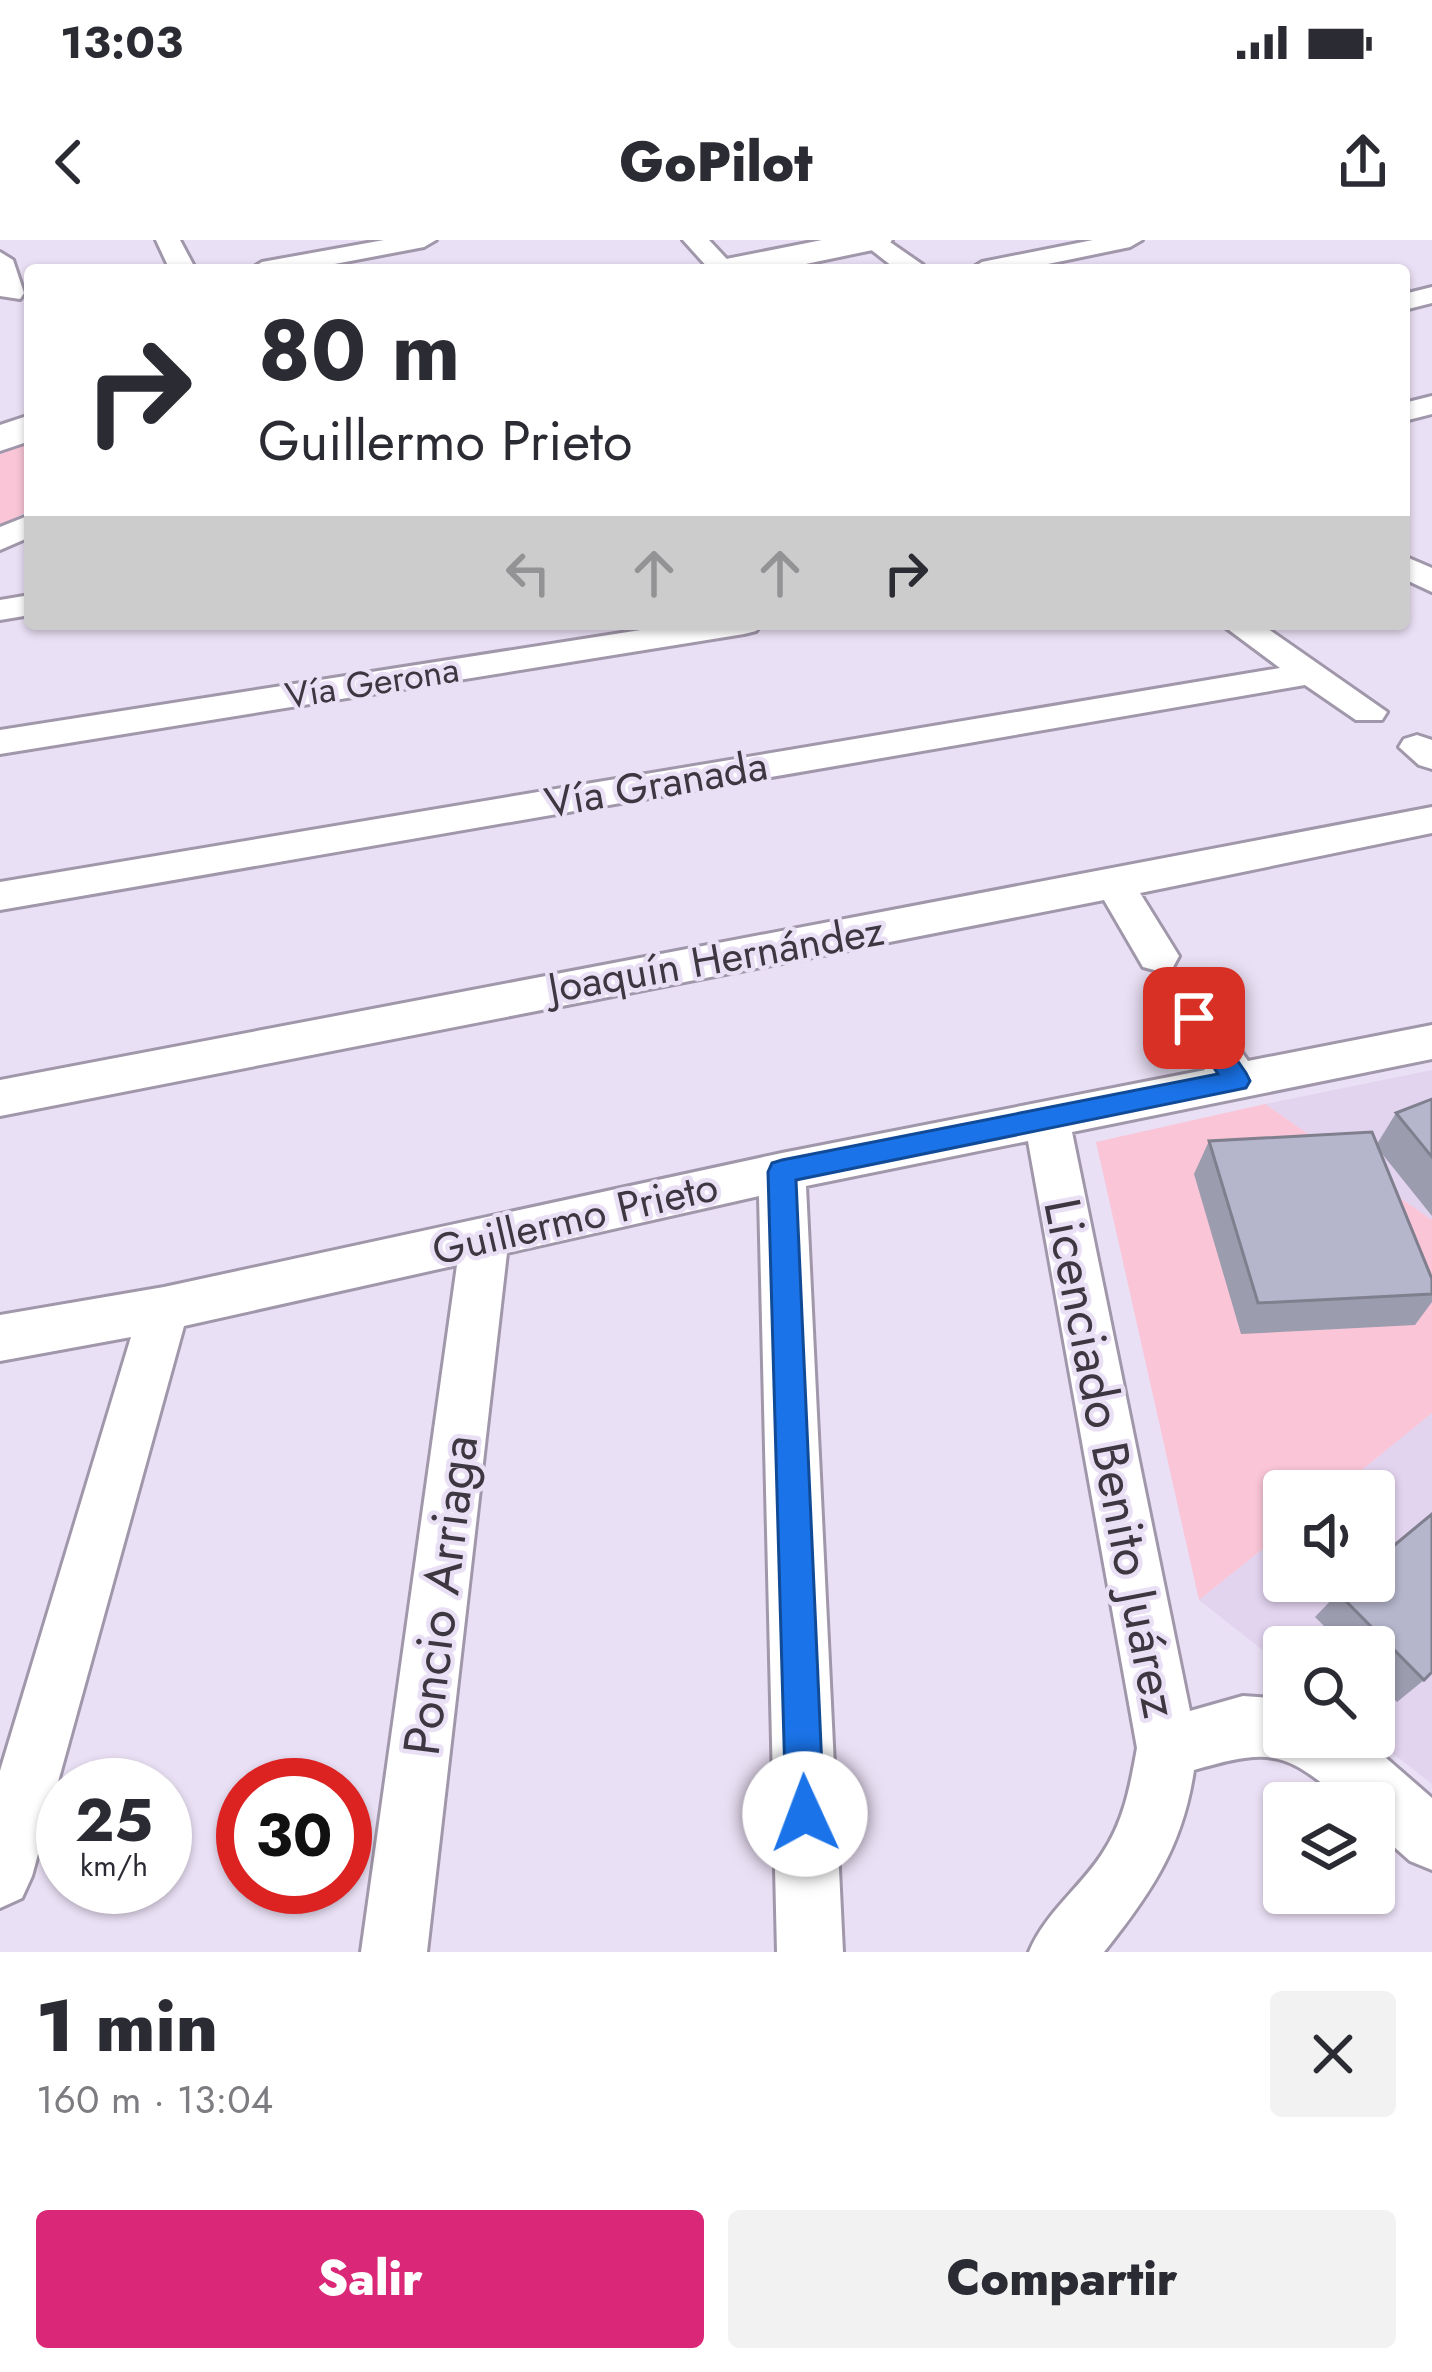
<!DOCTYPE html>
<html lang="es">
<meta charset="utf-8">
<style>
:root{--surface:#fff;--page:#f2f2f3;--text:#2b2b33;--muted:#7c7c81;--accent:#db2777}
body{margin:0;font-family:Jost,sans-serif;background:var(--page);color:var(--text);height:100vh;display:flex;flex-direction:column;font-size:45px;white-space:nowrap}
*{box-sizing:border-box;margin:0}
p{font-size:39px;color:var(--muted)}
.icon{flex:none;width:66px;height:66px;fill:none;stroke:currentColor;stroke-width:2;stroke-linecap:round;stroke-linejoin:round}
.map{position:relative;height:1712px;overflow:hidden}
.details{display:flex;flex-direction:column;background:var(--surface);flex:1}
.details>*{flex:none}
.top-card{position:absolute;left:24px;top:24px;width:1386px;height:366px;border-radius:12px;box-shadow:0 3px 9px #0004;background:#fff;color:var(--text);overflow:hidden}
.buttons{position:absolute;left:1263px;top:1230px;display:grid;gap:24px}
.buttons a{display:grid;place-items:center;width:132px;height:132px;border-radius:12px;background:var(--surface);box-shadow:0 3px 9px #0004;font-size:60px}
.speed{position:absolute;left:36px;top:1518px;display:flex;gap:24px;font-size:60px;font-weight:700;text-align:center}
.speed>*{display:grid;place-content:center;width:156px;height:156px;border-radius:50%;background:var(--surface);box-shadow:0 3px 9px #0004;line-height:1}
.speed small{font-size:30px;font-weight:400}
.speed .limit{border:18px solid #d22;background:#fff;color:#111}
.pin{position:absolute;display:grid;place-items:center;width:102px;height:102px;color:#fff;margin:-51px;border-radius:24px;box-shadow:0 6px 18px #0006}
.me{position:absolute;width:132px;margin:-66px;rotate:358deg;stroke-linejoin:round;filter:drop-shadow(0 0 9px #0008)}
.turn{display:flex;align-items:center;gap:42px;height:252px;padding:0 36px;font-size:54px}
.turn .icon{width:156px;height:156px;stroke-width:2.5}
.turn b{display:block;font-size:84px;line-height:102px}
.lanes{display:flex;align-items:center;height:114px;padding:0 36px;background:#0003;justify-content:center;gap:60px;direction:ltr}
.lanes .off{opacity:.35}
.round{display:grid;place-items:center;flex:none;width:126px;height:126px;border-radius:12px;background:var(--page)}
.overview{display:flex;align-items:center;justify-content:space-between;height:204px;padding:0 36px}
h1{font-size:72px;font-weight:800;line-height:90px}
.action{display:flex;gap:24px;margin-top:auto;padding:24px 36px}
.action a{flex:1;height:138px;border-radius:12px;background:var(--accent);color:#fff;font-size:48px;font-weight:800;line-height:138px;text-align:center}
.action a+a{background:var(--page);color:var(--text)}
.status{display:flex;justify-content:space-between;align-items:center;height:84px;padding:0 60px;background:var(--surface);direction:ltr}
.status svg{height:33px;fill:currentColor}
header{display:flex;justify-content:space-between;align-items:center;height:156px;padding:0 36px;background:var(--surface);font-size:54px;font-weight:800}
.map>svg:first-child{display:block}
</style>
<div class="status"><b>13:03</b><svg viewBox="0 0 49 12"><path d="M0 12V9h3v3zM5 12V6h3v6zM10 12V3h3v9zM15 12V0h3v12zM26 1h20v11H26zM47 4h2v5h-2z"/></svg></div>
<header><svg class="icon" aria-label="back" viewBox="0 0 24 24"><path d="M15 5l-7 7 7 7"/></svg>GoPilot<svg class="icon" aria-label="share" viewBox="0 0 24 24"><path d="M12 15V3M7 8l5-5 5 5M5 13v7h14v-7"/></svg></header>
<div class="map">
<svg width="1432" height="1712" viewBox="0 0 1432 1712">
<rect width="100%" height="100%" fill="#eae0f5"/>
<path fill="#e2d3ef" d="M1432,830V980L1265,864Z
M1432,1173V1544L1372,1497L1374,1407H1284V1427L1199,1360L1284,1292V1341H1374V1251H1336Z"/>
<path fill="#f9c5d7" d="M30,202V270L0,286V214Z
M1265,864L1432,980V1173L1336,1251H1284V1292L1199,1360L1096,902Z"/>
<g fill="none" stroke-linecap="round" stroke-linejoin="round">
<g stroke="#a197aa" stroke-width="6">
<path id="street" d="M156,0H180L196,30H170Z
M384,0H436L424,7L303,30H249L262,22Z
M683,0H709L737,30H710Z
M887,0L923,25L927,30H897L860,1Z
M1093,0H1142L1130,7L1019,30H969L982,22Z
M0,12L13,20L24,53L20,59L0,56Z
M1432,47V63L1404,70V54Z
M1432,156V174L1404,181V163Z
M30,275V297L0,310V287Z
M1404,316L1432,328V352L1404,339Z
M30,355V375L0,380V360Z
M679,384H761L756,391L744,394L0,514V490Z
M1221,384H1261L1387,472L1382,480H1356L1305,445L0,670V642L1280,428Z
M1417,495L1432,500V529L1419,525L1399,507L1404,499Z
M1432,567V593L1140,653L1179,716L1173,727L1158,731L1143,727L1104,660L0,876V840Z
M1194,762L1209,766L1248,821L1432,785V819L1072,892L1190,1471L1243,1456L1284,1459V1497H1362L1432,1558V1630L1410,1621L1374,1589V1563H1345C1286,1510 1270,1508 1194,1530C1183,1606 1151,1653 1104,1712H1029C1045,1673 1079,1649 1102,1614C1124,1581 1130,1547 1137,1508L1028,901L806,946L843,1712H777L759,956L507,1013L427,1712H361L457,1025L184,1086L32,1636L22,1658L0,1668V1531L131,1097L0,1121V1075L164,1047L782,913L1205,830L1172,778L1179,766Z"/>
</g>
<g stroke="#a197aa" stroke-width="6">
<path id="secondary" d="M822,0H892L887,7L777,30H706L711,22Z
M30,175V201L0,211V185Z"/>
</g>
<use href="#street" fill="#fff" fill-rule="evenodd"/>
<use href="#secondary" fill="#fff" fill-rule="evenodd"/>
</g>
<path fill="#9c9caf" d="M1432,859V976L1379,910L1432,1039V1062L1415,1085L1241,1094L1194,934L1209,901L1377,904L1396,873Z
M1338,1353L1424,1440L1397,1462L1374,1438V1407H1345L1315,1377Z"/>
<path fill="#b5b5cb" stroke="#7f7f8e" stroke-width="3" d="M1432,859V917L1396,873Z
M1372,892L1432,1039V1054L1258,1063L1209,901Z
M1432,1274V1432L1424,1440L1338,1353L1352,1341H1374V1322Z"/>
<path fill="#1a73e8" stroke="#114b97" stroke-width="3" d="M1194,768L1203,771L1246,833L1250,841L1246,848L796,940L824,1574L818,1588L805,1593L792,1588L786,1574L768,932L772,923L782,920L1218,834L1181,778Z"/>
<g text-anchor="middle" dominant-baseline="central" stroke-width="9" stroke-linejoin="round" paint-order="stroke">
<g font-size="36" fill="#3c3740" stroke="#eae0f5">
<text transform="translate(372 442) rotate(-9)">Vía Gerona</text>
</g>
<g font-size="42" fill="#3c3740" stroke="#eae0f5">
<text transform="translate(656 544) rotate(-10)">Vía Granada</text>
<text transform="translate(716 719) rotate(-10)">Joaquín Hernández</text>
<text transform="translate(575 978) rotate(-13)">Guillermo Prieto</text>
</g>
<g font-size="51" fill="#3c3740" stroke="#eae0f5">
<text transform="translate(1112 1218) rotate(79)">Licenciado Benito Juárez</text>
<text transform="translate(440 1355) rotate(-83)">Poncio Arriaga</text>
</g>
</g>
</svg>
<div class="buttons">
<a><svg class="icon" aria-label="sound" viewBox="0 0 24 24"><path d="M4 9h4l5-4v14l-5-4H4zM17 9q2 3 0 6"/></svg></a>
<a><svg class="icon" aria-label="search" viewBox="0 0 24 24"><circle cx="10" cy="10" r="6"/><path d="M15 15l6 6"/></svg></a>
<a><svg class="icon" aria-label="layers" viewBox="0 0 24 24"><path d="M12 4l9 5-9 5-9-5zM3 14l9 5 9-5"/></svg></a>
</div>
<div class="speed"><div>25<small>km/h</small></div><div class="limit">30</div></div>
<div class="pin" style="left:1194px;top:778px;background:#d93025"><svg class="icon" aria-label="arrive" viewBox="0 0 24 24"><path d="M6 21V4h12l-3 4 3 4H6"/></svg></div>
<svg class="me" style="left:805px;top:1574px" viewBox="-20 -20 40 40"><circle r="19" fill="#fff"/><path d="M0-13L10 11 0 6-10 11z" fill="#1a73e8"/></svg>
<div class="top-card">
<div class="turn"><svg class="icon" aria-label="right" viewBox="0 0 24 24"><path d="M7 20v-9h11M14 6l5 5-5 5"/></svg><div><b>80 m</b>Guillermo Prieto</div></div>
<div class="lanes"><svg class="icon off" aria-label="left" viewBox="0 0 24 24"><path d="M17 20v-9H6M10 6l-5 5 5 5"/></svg><svg class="icon off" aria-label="ahead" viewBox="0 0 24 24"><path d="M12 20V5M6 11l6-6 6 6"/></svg><svg class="icon off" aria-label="ahead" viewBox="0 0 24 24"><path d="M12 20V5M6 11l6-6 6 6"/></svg><svg class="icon" aria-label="right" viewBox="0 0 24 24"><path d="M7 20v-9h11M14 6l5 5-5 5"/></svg></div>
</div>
</div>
<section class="details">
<div class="overview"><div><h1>1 min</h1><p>160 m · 13:04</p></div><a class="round"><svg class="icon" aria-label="close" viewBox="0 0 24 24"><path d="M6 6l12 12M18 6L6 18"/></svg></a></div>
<div class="action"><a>Salir</a><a>Compartir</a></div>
</section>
